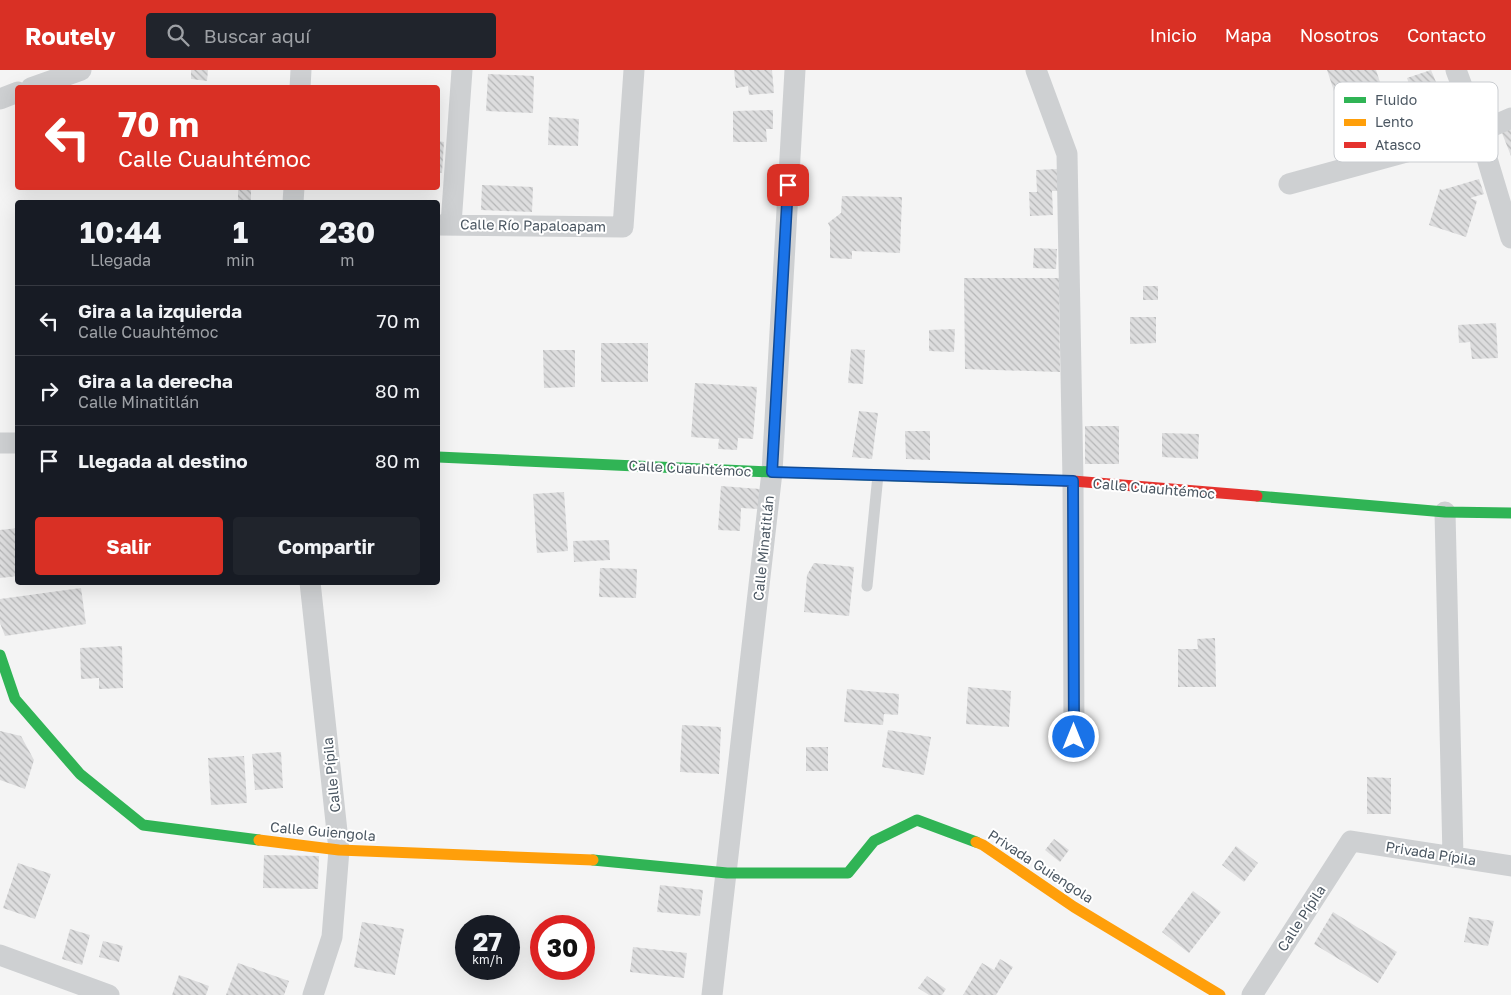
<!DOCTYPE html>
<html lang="es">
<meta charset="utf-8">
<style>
:root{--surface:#171b24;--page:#20242c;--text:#f1f3f6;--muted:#9ea1a6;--line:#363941;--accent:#d93025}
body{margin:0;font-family:"Golos Text",sans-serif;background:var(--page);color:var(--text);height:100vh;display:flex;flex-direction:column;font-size:19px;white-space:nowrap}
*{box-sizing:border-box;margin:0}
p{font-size:16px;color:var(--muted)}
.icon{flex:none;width:28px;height:28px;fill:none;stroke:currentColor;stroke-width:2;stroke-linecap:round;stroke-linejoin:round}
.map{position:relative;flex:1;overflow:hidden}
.panel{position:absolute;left:15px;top:130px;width:425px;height:385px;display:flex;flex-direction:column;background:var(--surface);border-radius:5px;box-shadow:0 5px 20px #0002}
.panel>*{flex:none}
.hud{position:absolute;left:15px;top:15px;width:425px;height:105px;border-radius:5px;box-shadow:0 5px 20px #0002;background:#d93025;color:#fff;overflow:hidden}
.speed{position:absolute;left:455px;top:845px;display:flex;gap:10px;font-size:25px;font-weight:700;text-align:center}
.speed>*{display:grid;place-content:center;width:65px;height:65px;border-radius:50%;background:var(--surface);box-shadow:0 5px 20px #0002;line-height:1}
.speed small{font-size:12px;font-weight:400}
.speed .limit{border:8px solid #d22;background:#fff;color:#111}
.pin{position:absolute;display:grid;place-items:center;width:42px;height:42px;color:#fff;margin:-21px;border-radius:10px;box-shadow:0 2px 8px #0006}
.me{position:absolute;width:55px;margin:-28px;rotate:0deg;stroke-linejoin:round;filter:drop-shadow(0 0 4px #0008)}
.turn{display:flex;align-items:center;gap:18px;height:105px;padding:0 20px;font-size:22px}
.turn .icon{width:65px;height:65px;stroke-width:2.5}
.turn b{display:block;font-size:35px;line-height:42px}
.eta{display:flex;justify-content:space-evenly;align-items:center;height:85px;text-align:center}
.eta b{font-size:30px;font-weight:700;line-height:35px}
.primary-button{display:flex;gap:10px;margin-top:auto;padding:10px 20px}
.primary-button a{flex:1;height:58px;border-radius:5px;background:var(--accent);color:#fff;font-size:20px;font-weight:700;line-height:58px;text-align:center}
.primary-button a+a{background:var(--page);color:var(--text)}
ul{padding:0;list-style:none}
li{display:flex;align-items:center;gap:15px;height:70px;padding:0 20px;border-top:1px solid var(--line)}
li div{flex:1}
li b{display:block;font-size:19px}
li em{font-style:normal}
header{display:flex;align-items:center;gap:30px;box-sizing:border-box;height:70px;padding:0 25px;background:var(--accent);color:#fff}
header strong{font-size:24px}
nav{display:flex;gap:28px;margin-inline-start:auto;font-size:18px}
.search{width:350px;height:45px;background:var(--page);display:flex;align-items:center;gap:12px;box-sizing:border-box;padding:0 18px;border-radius:5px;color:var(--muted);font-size:19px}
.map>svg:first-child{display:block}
</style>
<header>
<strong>Routely</strong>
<div class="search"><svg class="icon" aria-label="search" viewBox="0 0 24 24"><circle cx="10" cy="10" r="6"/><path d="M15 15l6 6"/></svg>Buscar aquí</div>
<nav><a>Inicio</a><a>Mapa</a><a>Nosotros</a><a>Contacto</a></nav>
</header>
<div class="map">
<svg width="1511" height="925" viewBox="0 0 1511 925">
<defs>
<pattern id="building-back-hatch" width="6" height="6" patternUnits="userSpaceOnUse" patternTransform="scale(1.25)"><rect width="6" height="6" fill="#ddddde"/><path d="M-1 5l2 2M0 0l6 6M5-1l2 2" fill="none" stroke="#b5b6b7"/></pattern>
</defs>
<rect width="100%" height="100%" fill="#f4f4f4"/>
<path fill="url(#building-back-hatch)" d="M191,0H208L207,11L191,9Z
M734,0H772L774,23L749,25L748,16L736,18Z
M1327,0H1376L1383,21L1339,36Z
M1431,0L1438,17L1448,13L1456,35L1399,55L1391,34L1413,26L1407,8Z
M488,4L534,6L533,43L486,41Z
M773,40V59H766L767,72H733V41Z
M549,47L579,49L578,76L548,75Z
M1511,54V86L1500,58Z
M438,71L444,72L442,103L438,102Z
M1057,99L1058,121H1052L1053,145L1030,146L1029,122H1037L1036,100Z
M1479,109L1484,124L1470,128L1477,131L1466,167L1429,155L1440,119L1442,120Z
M482,115L533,117L532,142L481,140Z
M238,118H251V132H238Z
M842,126L902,127L900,183L852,181V189L830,188V157L828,153L841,143Z
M1034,178L1057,179L1056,199L1033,198Z
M964,208H1059L1060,302L965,299Z
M1143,216H1158V230H1143Z
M1130,247H1156V273L1130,274Z
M1496,253L1498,288L1472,289L1470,272L1459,273L1458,255Z
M955,259L954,282L929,281V260Z
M601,273H648V312H601Z
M851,279L865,280L863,314L848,313Z
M543,280H575V317L544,318Z
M695,313L757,317L753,369L738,368L737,380L718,379L719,369L691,367Z
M859,341L878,343L872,389L852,387Z
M1085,356H1119V394H1085Z
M905,361H930V390L906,389Z
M1162,363L1199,364L1198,389L1162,387Z
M721,416L760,419L759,439L741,438L740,461L718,460Z
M564,422L568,481L537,483L533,424Z
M18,458V506L0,508V460Z
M609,470L610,490L574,492L573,471Z
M814,493L854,497L849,546L804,542L807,505Z
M600,498L637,499L636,528L599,527Z
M81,518L86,554L5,566L0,553V529Z
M1215,568L1216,617H1178V579H1198L1197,569Z
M122,576L123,618L99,619V608L81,609L80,578Z
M968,617L1011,621L1009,657L966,654Z
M847,619L899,624L898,645L884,644L883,655L844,652Z
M682,655L721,657L719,704L680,702Z
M888,660L931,667L924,705L882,697Z
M0,661L21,666L34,690L25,719L0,710Z
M806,677H828V701H806Z
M281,682L283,718L255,720L252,684Z
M244,686L247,733L211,735L208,688Z
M1367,707L1391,708V744H1367Z
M1054,769L1069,780L1060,792L1045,780Z
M1236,776L1258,793L1244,812L1222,795Z
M264,785L319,786L318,819L263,818Z
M18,793L51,804L35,849L3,838Z
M660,815L703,820L700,846L657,842Z
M1193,821L1221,842L1189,883L1162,862Z
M1333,842L1397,882L1378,913L1314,874Z
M1469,847L1494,851L1488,876L1464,872Z
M362,852L404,859L395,905L354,897Z
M70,859L90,865L82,895L62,889Z
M103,871L123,876L119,892L99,887Z
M633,877L687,883L684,908L630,902Z
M1000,889L1013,897L996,925H963L982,893L994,900Z
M238,893L289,911L284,925H226Z
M179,905L209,916L206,925H172Z
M927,906L946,919L942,925H929L918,918Z"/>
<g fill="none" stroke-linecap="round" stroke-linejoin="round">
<path stroke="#ced0d2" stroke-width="11" d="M867,516L878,405"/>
<path stroke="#ced0d2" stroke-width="21" d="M1036,0L1067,84L1073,411L1074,667
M1456,0L1479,62L1511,168
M31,18L81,0
M300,18L301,0
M0,29L18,22
M1289,114L1479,62L1511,48
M293,132L294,118
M451,154L462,0
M438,155L623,157L634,0
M0,373H18
M1445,442L1453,787
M310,512L339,780L332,867L313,925
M0,885L109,925
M712,925L772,402L795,0
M1252,925L1351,771L1511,796"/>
<path stroke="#30b455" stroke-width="11" d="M438,387L772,402L1038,410
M1257,426L1445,442L1511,443
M0,585L15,629L80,704L143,755L259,770
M593,790L727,803H848L874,771L917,750L976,772"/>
<path stroke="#ff9f0a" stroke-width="11" d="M259,770L339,780L593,790
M976,772L983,775L1074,837L1220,925"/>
<path stroke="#e5322d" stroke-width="11" d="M1038,410L1073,411L1257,426"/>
</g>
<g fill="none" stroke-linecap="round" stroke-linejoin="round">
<g stroke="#114b97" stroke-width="12">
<path id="route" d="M788,115L772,402L1073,411L1074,667"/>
</g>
<use href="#route" stroke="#1a73e8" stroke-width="9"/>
</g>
<g text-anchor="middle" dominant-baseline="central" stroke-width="4" stroke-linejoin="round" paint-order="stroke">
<g font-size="14" fill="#4a5661" stroke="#fff">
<text transform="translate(533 155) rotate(1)">Calle Río Papaloapam</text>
<text transform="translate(690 398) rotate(3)">Calle Cuauhtémoc</text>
<text transform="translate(1154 418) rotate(5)">Calle Cuauhtémoc</text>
<text transform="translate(763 478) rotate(-84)">Calle Minatitlán</text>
<text transform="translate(331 705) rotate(-96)">Calle Pípila</text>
<text transform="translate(323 761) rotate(5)">Calle Guiengola</text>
<text transform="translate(1431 783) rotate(9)">Privada Pípila</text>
<text transform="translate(1041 796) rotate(33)">Privada Guiengola</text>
<text transform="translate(1301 848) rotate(-57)">Calle Pípila</text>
</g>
</g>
<rect x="1334" y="12" width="164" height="80" rx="8" fill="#fff" stroke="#c9ccd0" stroke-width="1"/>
<rect x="1344" y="27" width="22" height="6" fill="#30b455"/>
<rect x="1344" y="49" width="22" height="7" fill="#ff9f0a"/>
<rect x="1344" y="72" width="22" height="6" fill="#e5322d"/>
<g font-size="14" fill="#4a5661">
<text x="1375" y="35">Fluido</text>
<text x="1375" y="57">Lento</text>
<text x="1375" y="80">Atasco</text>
</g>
</svg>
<div class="speed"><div>27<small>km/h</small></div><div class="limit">30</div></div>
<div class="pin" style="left:788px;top:115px;background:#d93025"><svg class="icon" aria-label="arrive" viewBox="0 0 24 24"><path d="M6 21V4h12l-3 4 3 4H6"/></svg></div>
<svg class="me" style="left:1074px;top:667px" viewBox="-20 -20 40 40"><circle r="17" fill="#1a73e8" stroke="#fff" stroke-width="3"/><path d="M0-11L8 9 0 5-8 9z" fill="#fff"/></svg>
<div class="hud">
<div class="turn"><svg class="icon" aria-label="left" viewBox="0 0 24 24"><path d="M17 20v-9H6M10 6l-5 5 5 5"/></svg><div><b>70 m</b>Calle Cuauhtémoc</div></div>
</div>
<section class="panel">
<div class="eta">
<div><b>10:44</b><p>Llegada</p></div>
<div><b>1</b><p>min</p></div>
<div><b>230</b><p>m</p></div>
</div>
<ul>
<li><svg class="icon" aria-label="left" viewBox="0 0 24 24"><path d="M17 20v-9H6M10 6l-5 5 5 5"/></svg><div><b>Gira a la izquierda</b><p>Calle Cuauhtémoc</p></div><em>70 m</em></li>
<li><svg class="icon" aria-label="right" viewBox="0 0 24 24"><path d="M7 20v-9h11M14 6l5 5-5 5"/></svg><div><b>Gira a la derecha</b><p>Calle Minatitlán</p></div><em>80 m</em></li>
<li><svg class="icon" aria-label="arrive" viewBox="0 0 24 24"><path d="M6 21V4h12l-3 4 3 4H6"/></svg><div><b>Llegada al destino</b></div><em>80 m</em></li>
</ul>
<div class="primary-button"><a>Salir</a><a>Compartir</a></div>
</section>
</div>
